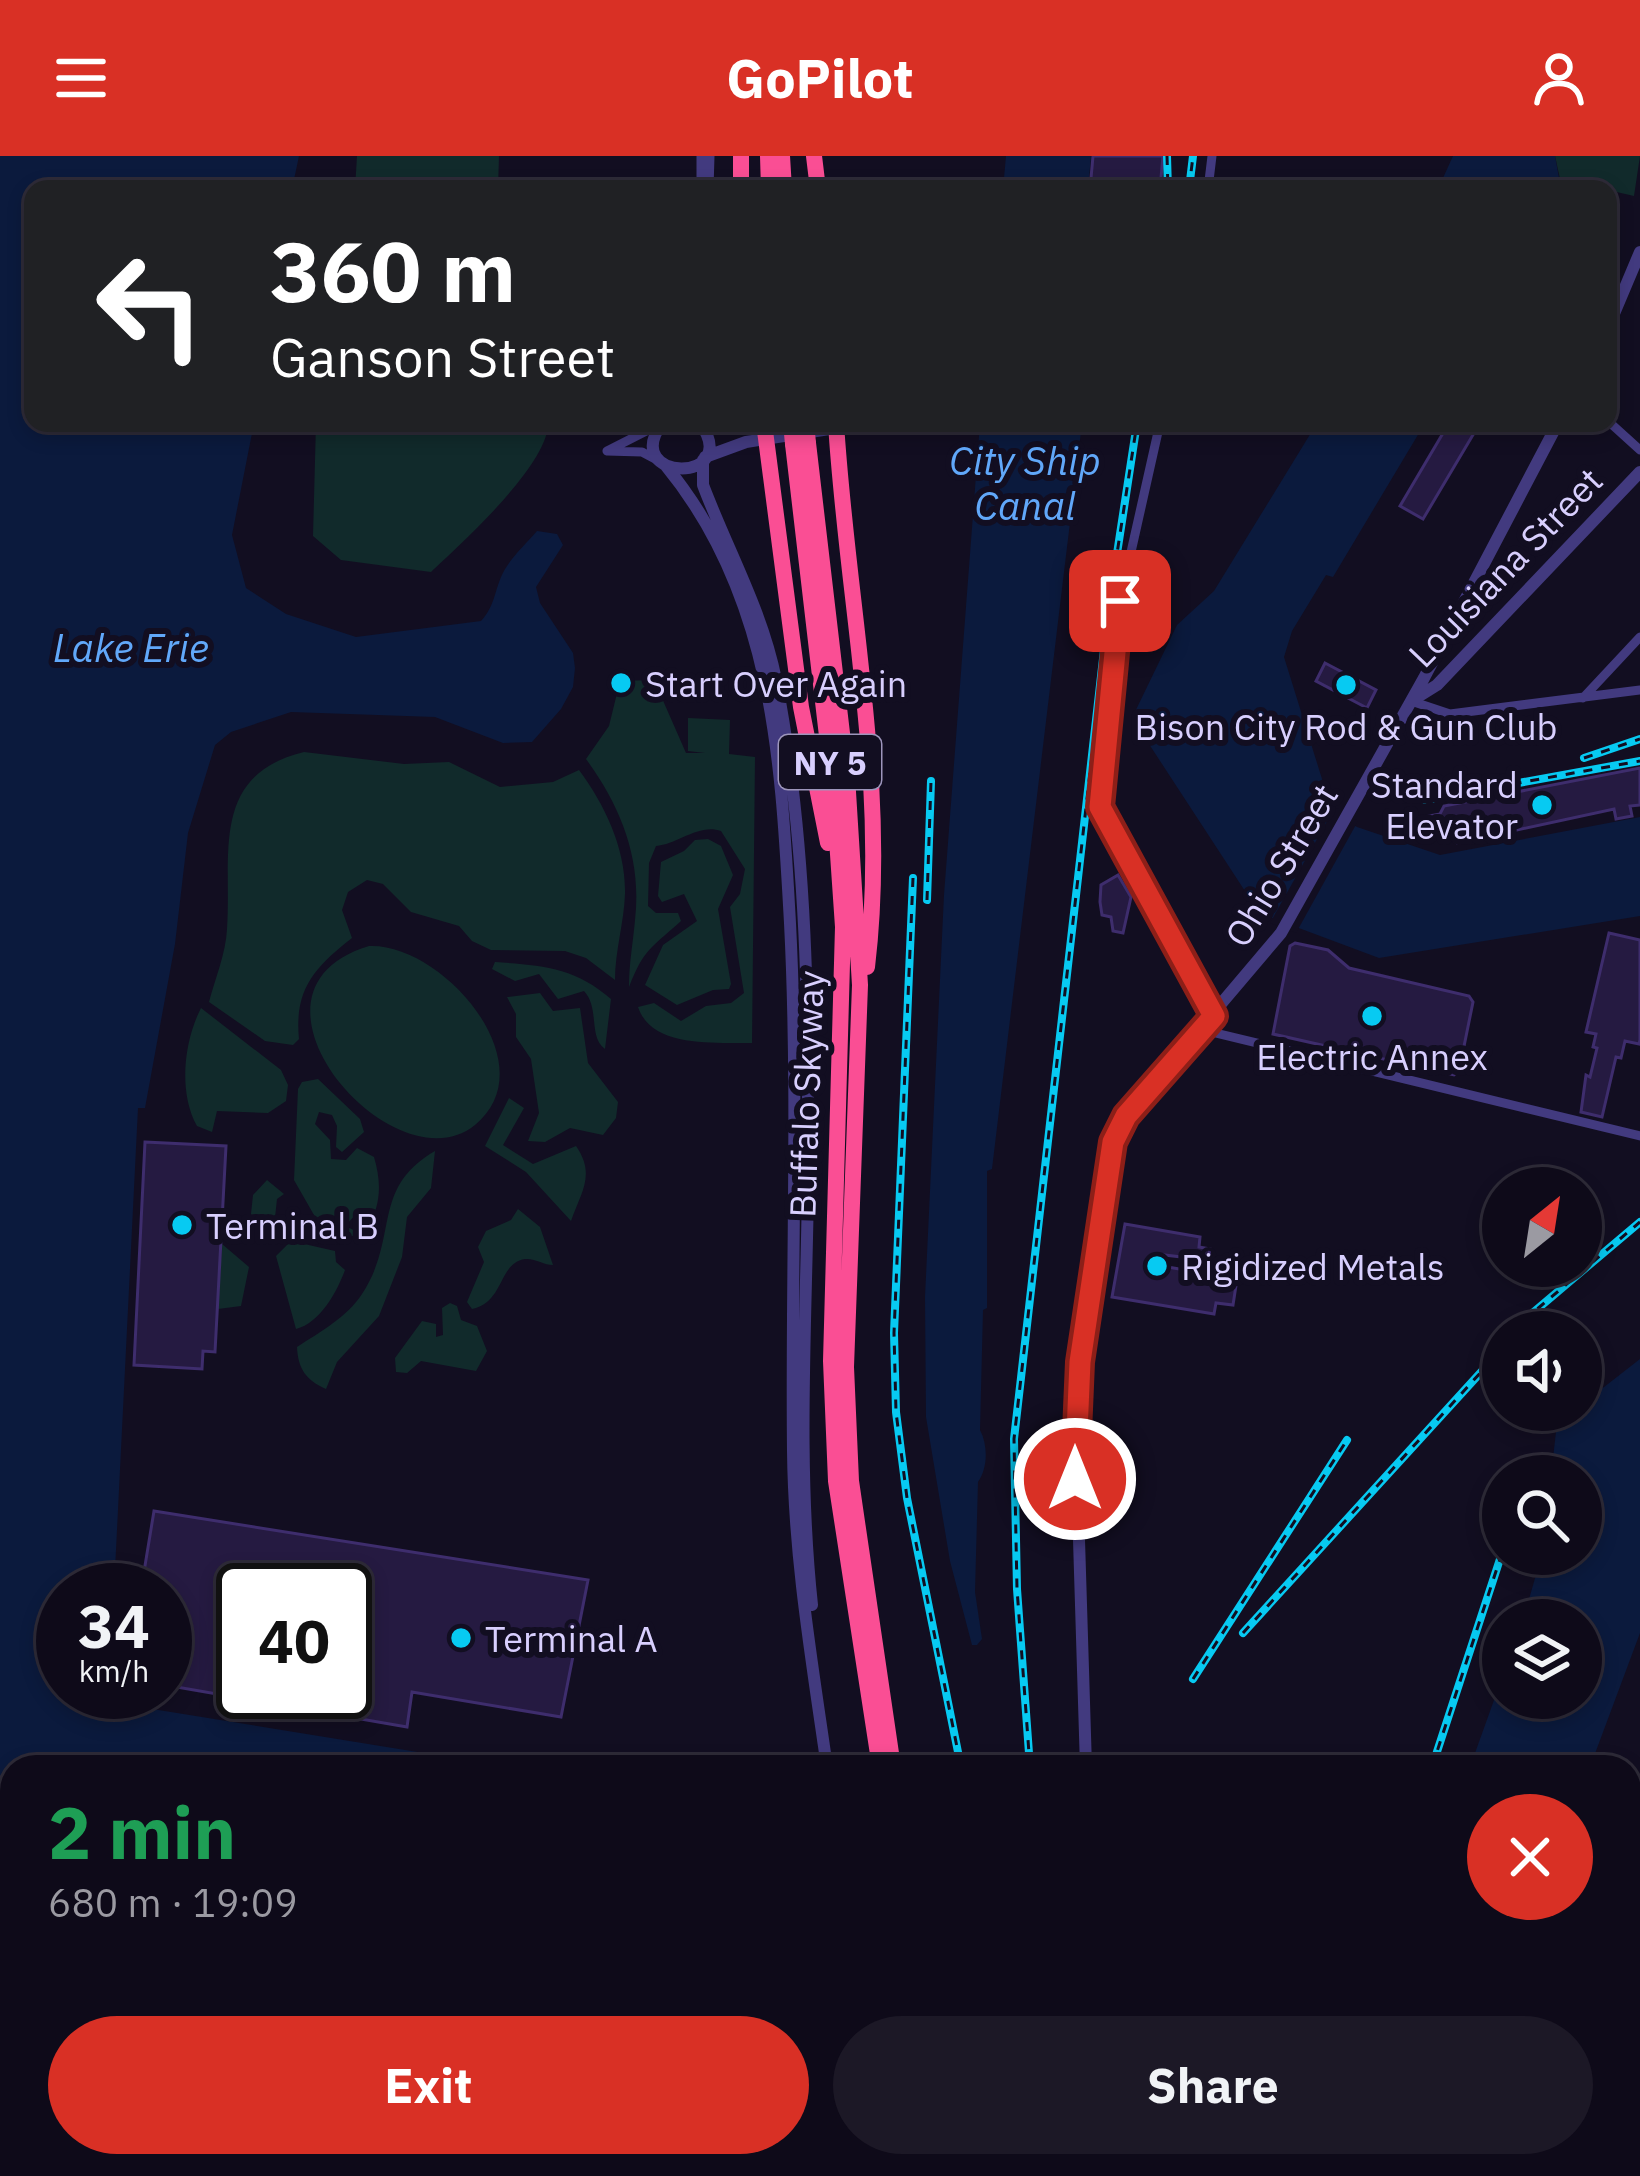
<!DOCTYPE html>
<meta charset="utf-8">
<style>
:root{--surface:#0e0a19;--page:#1c1826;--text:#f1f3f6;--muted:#9b9aa2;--line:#2e2b38;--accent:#d93025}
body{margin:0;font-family:"IBM Plex Sans",sans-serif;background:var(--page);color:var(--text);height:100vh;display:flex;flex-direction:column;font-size:45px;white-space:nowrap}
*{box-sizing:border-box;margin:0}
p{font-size:39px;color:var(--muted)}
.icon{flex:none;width:66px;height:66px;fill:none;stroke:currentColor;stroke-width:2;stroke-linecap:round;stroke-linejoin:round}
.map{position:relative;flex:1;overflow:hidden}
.side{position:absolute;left:0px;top:1599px;width:1641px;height:423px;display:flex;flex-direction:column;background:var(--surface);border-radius:36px 36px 0 0;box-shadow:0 6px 18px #0003,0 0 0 3px var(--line)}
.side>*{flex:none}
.banner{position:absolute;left:24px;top:24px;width:1593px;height:252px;border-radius:24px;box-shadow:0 6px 18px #0003,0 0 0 3px var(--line);background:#202124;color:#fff;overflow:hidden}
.needle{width:78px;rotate:30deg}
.controls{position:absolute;left:1482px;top:1011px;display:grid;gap:24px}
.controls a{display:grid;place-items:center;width:120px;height:120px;border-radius:50%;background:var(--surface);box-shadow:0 6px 18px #0003,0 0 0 3px var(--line);font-size:60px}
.speed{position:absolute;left:36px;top:1407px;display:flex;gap:24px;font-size:60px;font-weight:700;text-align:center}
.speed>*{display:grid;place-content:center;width:156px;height:156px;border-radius:50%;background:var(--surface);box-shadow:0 6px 18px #0003,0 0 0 3px var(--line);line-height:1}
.speed small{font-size:30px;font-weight:400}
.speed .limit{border:6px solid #111;border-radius:18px;background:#fff;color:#111}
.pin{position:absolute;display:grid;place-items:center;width:102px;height:102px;color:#fff;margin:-51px;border-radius:24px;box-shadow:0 6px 18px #0006}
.me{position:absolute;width:132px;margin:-66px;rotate:0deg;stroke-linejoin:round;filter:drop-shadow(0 0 9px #0008)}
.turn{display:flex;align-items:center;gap:42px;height:252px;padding:0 48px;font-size:54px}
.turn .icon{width:156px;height:156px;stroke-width:2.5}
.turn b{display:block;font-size:84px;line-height:102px}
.round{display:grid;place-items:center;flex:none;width:126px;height:126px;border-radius:63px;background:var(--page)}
.headline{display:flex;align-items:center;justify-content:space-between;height:204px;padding:0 48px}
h1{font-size:72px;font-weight:800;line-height:90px;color:#1e9e55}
.primary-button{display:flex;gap:24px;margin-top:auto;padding:24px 48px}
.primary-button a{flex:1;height:138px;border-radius:72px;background:var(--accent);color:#fff;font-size:48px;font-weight:800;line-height:138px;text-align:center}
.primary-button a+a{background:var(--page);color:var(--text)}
header{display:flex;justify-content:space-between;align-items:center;height:156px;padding:0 48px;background:var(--accent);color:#fff;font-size:54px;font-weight:800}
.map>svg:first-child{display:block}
</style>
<header><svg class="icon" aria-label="menu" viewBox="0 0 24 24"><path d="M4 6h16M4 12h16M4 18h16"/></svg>GoPilot<svg class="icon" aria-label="person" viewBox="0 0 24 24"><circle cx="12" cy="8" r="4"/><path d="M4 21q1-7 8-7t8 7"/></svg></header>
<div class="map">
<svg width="1640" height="2020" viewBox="0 0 1640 2020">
<rect width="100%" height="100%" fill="#120e21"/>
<path fill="#112a2b" d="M357,0H499L498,33H355Z
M1555,0H1640L1634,40L1560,23Z
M316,267H548C549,308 462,387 431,416L341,404L313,380Z
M654,524L686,597H705L688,595V562L730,564L729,598L755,601L752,887C716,886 652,893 638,851L654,847L681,865L706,850L731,847L744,837L730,751L740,738L745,713L721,675C699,667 678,688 656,690L649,707L648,750L656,757H678L681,765C650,793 644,793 629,831C629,807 633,787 635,764C642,703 621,651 586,603L609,570L620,525Z
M304,596L404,608L449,606L500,631L553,626L579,614C605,649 626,693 625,738C624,767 615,795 615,824L586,802L565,795L491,794L472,785L459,770L411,756L383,728L367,724L348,736L342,754L352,782C315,811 294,833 299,883L293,889L265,885L209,846C215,823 226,797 227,773C232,699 209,619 304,596Z
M708,683L721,690L733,719L718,753L731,828L729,833L713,834L677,849L645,829L663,789L697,765L684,738L662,746L658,740L661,706L684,695L695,684Z
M369,790C443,787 548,909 475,969C394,1035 219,835 369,790Z
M495,806C540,809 575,811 611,843L605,893C588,881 600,852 584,835L558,843L539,818L515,825L492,813Z
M540,837L553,855L580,852L588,907L618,946L616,962L603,979L570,972L545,986L528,985L539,957L531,903L516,881V858L507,841Z
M201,852L281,914L288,929L286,945L268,957L217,955L212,976L197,970C178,936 184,885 201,852Z
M318,923L360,963L364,976L342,996L336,991L337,970L332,959L319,956L315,968L330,984L331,1003L346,1004L357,992L374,1001C382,1028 381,1050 366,1075L361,1071V1053L345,1070L360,1077C337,1086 321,1092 302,1073L314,1059L294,1024L298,933L302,926Z
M509,942L524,952L503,989L533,1008L576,990C596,1019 581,1036 571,1065L526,1016L485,990Z
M435,995L431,1032L407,1061L402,1101L379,1160L337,1206L326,1233C306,1224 298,1213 297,1191C320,1176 347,1161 362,1138C400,1080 370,1033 435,995Z
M267,1024L284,1038L277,1043L274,1071L280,1073L270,1087L250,1067L253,1039Z
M518,1053L540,1071L553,1109C544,1109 535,1102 525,1103C498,1107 505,1146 472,1153L467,1146L484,1106L478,1091L486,1075L511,1064Z
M291,1085L335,1095L336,1106L345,1114C337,1136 320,1167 296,1173L276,1100Z
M222,1088L249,1111L241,1150L218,1153Z
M450,1147L457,1150L461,1164L477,1170L487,1195L476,1215L421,1205L407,1217L396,1216L395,1202L422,1165L436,1168V1181L443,1179L442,1152Z"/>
<path fill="#0b1a3d" d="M0,0H299L292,33H33V267H254L232,379L246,432L286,458L356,481L481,465C494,451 494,438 501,421C508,404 525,389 537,375L557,378L563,389L536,431L540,447L573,497L575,512L573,531L561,553L532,586L503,587L435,561L291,556L231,576L215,589L188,677L175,788L145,952H138L114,1434H63V1536H109V1546L510,1611H12V2010H803V2020H0Z
M1006,0H1091L1088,33H1003Z
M1453,0H1555L1559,22L1605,33H1438Z
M980,267H1082L992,1013L987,1015V1152L983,1154L980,1274C988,1289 988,1312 978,1326L975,1436L982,1483L977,1489H972L950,1405L926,1261L925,1141L944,739Z
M1317,267H1425L1333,421L1326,419L1292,475L1284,501L1327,639L1322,650L1357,671L1440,699L1640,661V760L1379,802L1267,760L1258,755L1132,562L1177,469L1214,435Z
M1640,1203V1477L1590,1611H1470L1503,1519V1542H1581V1464H1523L1542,1398H1581V1320H1551L1557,1267L1581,1254V1249Z
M1629,1953L1640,1959V2020H1488L1478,2010H1629Z"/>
<path fill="#120e21" d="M1335,651L1358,665L1296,777L1270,767Z"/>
<path fill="#251a41" stroke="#3e2d6d" stroke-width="3" fill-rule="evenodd" d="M1093,0H1163L1160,33H1090Z
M1449,267H1480L1423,363L1400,350Z
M1325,507L1376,534L1367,552L1316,525Z
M1640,612V649L1630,650L1632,660L1616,663L1614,653L1457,687L1445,678L1431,682L1423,678L1419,662L1440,658L1444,650Z
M1118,719L1131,741L1123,777L1113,775L1111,761L1102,759L1100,746L1101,729Z
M1609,777L1640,784V884L1639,888L1625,885L1621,902L1616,901L1602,961L1581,956L1586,919L1590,921L1597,892L1593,891L1596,878L1586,876Z
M1295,787L1328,794L1349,812L1469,840L1473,846L1459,915L1454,919L1273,878L1290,790Z
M145,986L226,990L215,1196L203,1195L202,1213L134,1209Z
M1125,1068L1200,1081L1199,1091L1210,1093L1208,1104L1164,1099L1162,1110L1237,1123L1233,1149L1216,1147L1214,1158L1112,1141Z
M154,1355L588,1424L561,1561L412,1536L407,1571L165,1529V1434H141ZM243,1434H345V1536H243Z"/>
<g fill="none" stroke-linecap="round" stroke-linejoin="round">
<path stroke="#423a7f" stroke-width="9" d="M701,33V0
M709,33L710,0
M1208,33L1212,0
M1608,265L1640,294
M1160,267L1120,445L1100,651L1214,860
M607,295L662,267
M607,295L642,296L659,305
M1583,542L1640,481
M1411,545L1450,558L1640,534
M1203,874L1640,980"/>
<path stroke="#423a7f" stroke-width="12" d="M1608,172L1640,96
M662,267C619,327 744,328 700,267
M705,301L746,286L836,272
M703,304V329C728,395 762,454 776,524C808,688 809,865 808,1032C806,1172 797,1309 812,1449
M666,310C774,441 781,606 790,767C799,943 791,1118 793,1295C794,1401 812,1506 827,1611
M1413,544L1437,529L1640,316
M1086,1611L1075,1254L1113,986L1126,960L1281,777L1424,522L1558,267
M892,2010L893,2020
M903,2010L905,2020
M1035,2020L1038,2010"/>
<path stroke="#fa4e94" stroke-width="16" d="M741,0V33
M768,0L769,33
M782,0L784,33
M814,0L818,33
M764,267L801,551L828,687
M836,267C847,449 889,628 867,811
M808,287L847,620L860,829L846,1211L851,1325L893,1611
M793,288L834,640L843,771L831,1205L836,1325L880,1611
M941,2010L942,2020
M955,2010L956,2020"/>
<g stroke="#07caf2" stroke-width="8">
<path id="rail" d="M1167,0L1168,33
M1189,33L1193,0
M1584,602L1640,583
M1424,644L1640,605
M913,722L894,1177L896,1256L907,1342L961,1611
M927,744L931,625
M1510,1176L1640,1066
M1243,1477L1503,1192
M1193,1523L1347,1284
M1030,1611L1017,1433L1014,1283L1109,450L1137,267
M1432,1611L1500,1403"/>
</g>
<use href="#rail" stroke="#120e21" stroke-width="3" stroke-dasharray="9" stroke-linecap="butt"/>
<path stroke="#fa4e94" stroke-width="16" d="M791,267L793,288
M806,267L808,287"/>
</g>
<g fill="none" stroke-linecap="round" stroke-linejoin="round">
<g stroke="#8d1f18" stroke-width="30">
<path id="route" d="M1075,1323L1080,1206L1113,986L1126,960L1214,860L1100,651L1120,445"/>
</g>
<use href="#route" stroke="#d93025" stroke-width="21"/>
</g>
<g fill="#07caf2" stroke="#120e21" stroke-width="4.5">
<circle cx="621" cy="527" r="12"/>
<circle cx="1346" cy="529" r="12"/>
<circle cx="1542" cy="649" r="12"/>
<circle cx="1372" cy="860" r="12"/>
<circle cx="182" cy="1069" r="12"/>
<circle cx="1157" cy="1110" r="12"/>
<circle cx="461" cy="1482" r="12"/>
</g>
<g text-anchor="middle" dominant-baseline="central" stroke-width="12" stroke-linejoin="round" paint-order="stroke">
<rect fill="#120e21" stroke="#9d95bc" stroke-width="3" x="779" y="579" width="102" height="54" rx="9"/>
<g font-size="33" font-weight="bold" fill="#d8cffe">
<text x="830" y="606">NY 5</text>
</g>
<g font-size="36" fill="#d8cffe" stroke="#120e21">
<text transform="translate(1505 411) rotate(-46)">Louisiana Street</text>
<text transform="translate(1281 709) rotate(-59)">Ohio Street</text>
<text transform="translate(806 938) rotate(-88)">Buffalo Skyway</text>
</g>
<g font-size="36" fill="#d8cffe" stroke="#120e21" text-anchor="start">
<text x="645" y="527">Start Over Again</text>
<text x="1346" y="570" text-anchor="middle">Bison City Rod &amp; Gun Club</text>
<text x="1518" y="628" text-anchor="end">Standard<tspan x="1518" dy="41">Elevator</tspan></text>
<text x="1372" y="900" text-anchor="middle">Electric Annex</text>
<text x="206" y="1069">Terminal B</text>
<text x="1181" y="1110">Rigidized Metals</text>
<text x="485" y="1482">Terminal A</text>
</g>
<g font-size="39" font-style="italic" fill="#61a8fa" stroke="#120e21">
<text x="1025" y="304">City Ship<tspan x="1025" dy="45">Canal</tspan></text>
<text x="131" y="491">Lake Erie</text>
</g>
</g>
</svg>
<div class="controls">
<a><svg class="needle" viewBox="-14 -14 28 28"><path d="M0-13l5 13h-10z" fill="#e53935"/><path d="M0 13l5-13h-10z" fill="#9b9aa2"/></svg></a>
<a><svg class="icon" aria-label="sound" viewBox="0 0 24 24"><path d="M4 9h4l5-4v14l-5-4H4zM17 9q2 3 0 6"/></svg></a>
<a><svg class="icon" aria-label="search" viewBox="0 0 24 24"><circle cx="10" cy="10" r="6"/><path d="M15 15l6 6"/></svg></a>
<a><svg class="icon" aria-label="layers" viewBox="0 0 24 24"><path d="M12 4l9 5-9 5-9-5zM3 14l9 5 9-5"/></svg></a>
</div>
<div class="speed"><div>34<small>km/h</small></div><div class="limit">40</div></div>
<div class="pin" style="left:1120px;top:445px;background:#d93025"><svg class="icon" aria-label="arrive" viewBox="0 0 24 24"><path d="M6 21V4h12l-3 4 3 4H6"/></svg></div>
<svg class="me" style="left:1075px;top:1323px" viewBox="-20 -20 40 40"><circle r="17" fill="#d93025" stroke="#fff" stroke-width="3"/><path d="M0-11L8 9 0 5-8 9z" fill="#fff"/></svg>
<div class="banner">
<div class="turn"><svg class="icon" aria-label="left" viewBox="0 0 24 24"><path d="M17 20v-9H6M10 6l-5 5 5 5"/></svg><div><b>360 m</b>Ganson Street</div></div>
</div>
<section class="side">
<div class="headline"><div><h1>2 min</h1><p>680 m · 19:09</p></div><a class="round" style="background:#d93025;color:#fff"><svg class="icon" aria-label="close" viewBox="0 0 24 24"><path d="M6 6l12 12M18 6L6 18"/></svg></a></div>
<div class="primary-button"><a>Exit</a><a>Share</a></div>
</section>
</div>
